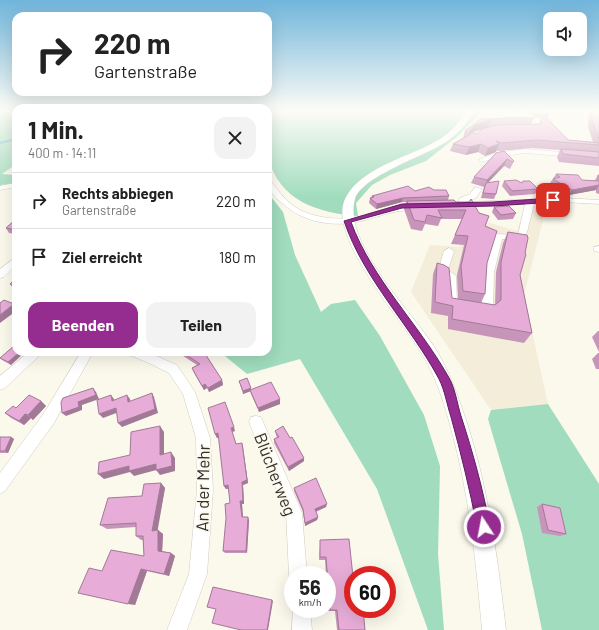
<!DOCTYPE html>
<html lang="de">
<meta charset="utf-8">
<style>
:root{--surface:#fff;--page:#f2f2f2;--text:#222;--muted:#767676;--line:#e0e0e0;--accent:#952d90}
body{margin:0;font-family:Barlow,sans-serif;background:var(--page);color:var(--text);height:100vh;display:flex;flex-direction:column;font-size:15px;white-space:nowrap}
*{box-sizing:border-box;margin:0}
p{font-size:13px;color:var(--muted)}
.icon{flex:none;width:22px;height:22px;fill:none;stroke:currentColor;stroke-width:2;stroke-linecap:round;stroke-linejoin:round}
.map{position:relative;flex:1;overflow:hidden}
.side{position:absolute;left:12px;top:104px;width:260px;height:252px;display:flex;flex-direction:column;background:var(--surface);border-radius:12px;box-shadow:0 4px 16px #0002}
.side>*{flex:none}
.top-card{position:absolute;left:12px;top:12px;width:260px;height:84px;border-radius:12px;box-shadow:0 4px 16px #0002;background:#fff;color:var(--text);overflow:hidden}
.buttons{position:absolute;left:543px;top:12px;display:grid;gap:8px}
.buttons a{display:grid;place-items:center;width:44px;height:44px;border-radius:8px;background:var(--surface);box-shadow:0 4px 16px #0002;font-size:20px}
.speed{position:absolute;left:284px;top:566px;display:flex;gap:8px;font-size:20px;font-weight:700;text-align:center}
.speed>*{display:grid;place-content:center;width:52px;height:52px;border-radius:50%;background:var(--surface);box-shadow:0 4px 16px #0002;line-height:1}
.speed small{font-size:10px;font-weight:400}
.speed .limit{border:6px solid #d22;background:#fff;color:#111}
.pin{position:absolute;display:grid;place-items:center;width:34px;height:34px;color:#fff;margin:-17px;border-radius:8px;box-shadow:0 2px 6px #0006}
.me{position:absolute;width:44px;margin:-22px;rotate:349deg;stroke-linejoin:round;filter:drop-shadow(0 0 3px #0008)}
.turn{display:flex;align-items:center;gap:14px;height:84px;padding:0 16px;font-size:18px}
.turn .icon{width:52px;height:52px;stroke-width:2.5}
.turn b{display:block;font-size:28px;line-height:34px}
.round{display:grid;place-items:center;flex:none;width:42px;height:42px;border-radius:12px;background:var(--page)}
.head{display:flex;align-items:center;justify-content:space-between;height:68px;padding:0 16px}
h1{font-size:24px;font-weight:700;line-height:30px}
.cta{display:flex;gap:8px;margin-top:auto;padding:8px 16px}
.cta a{flex:1;height:46px;border-radius:12px;background:var(--accent);color:#fff;font-size:16px;font-weight:700;line-height:46px;text-align:center}
.cta a+a{background:var(--page);color:var(--text)}
ul{padding:0;list-style:none}
li{display:flex;align-items:center;gap:12px;height:56px;padding:0 16px;border-top:1px solid var(--line)}
li div{flex:1}
li b{display:block;font-size:15px}
li em{font-style:normal}
.map>svg:first-child{display:block}
</style>
<div class="map">
<svg width="599" height="630" viewBox="0 0 599 630">
<rect width="100%" height="100%" fill="#fbf8ec"/>
<path fill="#f3edda" d="M547,205L524,295L548,404L491,410L411,292L430,245L459,247L473,218L517,231L525,208Z"/>
<path fill="#a0dcbd" d="M0,110H16V164L2,174L16,175V183L0,185Z
M268,110H484L459,135L426,161L390,175L372,185L356,203L358,216C318,213 279,201 268,157C265,142 268,125 268,110Z
M268,193L283,212L295,255L321,312L331,304L355,300L380,336L424,415L440,466L438,554L444,630H428L377,489L300,359L247,374L220,352H268Z
M548,404L599,484V630H542L522,534L488,419L491,410Z"/>
<g fill="none" stroke-linecap="round" stroke-linejoin="round">
<path stroke="#5db6c8" stroke-width="2" d="M0,143L16,139"/>
<g stroke="#d0ccc1" stroke-width="1">
<path id="minor" d="M519,110H525L539,127L537,130L525,131V129L533,127Z
M525,149L599,155V159L525,153L498,157L482,162L478,160L496,153Z
M268,181H271C277,189 283,198 291,204C307,217 333,220 352,218C367,216 413,196 423,206C417,211 402,210 394,212C380,215 366,221 352,223C317,227 289,216 268,188Z
M16,183V187L0,190V186Z
M475,187L482,189L476,198L467,202L564,198L599,200V204L564,202L534,204L525,240L502,239L494,272L493,310L488,314L476,312L475,309L476,306L482,305C481,282 484,255 496,234L518,235L525,204L457,207L456,205L460,198L470,194Z
M599,246V252L594,251V247Z
M449,248L454,251L448,270L456,276L457,301L464,302L465,305L460,309L448,307L446,278L438,271L444,251Z
M16,257V265L4,277L0,278V269Z
M29,352H43L5,388L0,390V376Z
M81,352H93L54,423L5,491L0,494V473L44,413Z
M127,352H147L177,365L195,392L210,438L213,490L207,574L187,630H167L189,574L197,490L196,438L183,394L169,373L149,363L129,355Z
M256,416L261,417L302,513L307,575H293V582L289,575L286,513L249,422L251,417Z
M293,606V609H310L312,630H292Z"/>
</g>
<g stroke="#d0ccc1" stroke-width="1">
<path id="major" d="M467,110H475C467,123 458,134 446,142C425,156 362,176 355,199C342,243 413,313 435,348C450,372 459,399 468,426C489,492 498,561 506,630H482C476,561 469,492 450,425C443,399 435,374 420,351C401,319 325,234 346,197C363,166 411,157 440,139C451,132 460,122 467,110Z"/>
</g>
<use href="#minor" fill="#fff" fill-rule="evenodd"/>
<use href="#major" fill="#fff" fill-rule="evenodd"/>
</g>
<path fill="#c795ba" fill-rule="evenodd" d="M512,110H520L519,113Z
M527,110H545L549,115L547,119L568,140L593,142L588,127L589,110H597L599,114V166L559,162L557,157L560,150L532,148L499,151L496,150V152L485,156L478,152L466,155L450,151L453,144L463,138L465,131L480,119L506,118L507,117L534,118L531,124H539L541,119L534,117ZM493,126L477,134L472,133L488,127Z
M496,153L514,161L510,169L504,166L488,182L496,194L494,199L481,198L484,187L471,183L474,177Z
M556,174L582,180H595L598,175H599V194L596,193V190L569,195L550,183Z
M504,181L522,183L538,189L535,194L510,196L502,186Z
M434,190L449,196L448,200L456,202L485,226L487,263L485,294L481,303L495,305L496,272L503,243L508,232L525,253L520,275L532,333L524,343L448,329V316L431,313L433,274L437,263L452,298L458,299L457,275L464,245L451,244L462,219H441L438,226L425,224L422,231L411,229L404,209L406,202H402L376,209L369,203L370,198H371L372,196L415,191Z
M494,207L516,213L513,219L498,220L492,212Z
M16,219V234L9,233L6,228Z
M16,278V290H14L10,284Z
M598,331H599V352L592,337Z
M15,345L11,365L2,360L0,358Z
M177,352H204L222,380L223,385L209,392L207,388L204,390L194,373L192,368L197,365Z
M598,353H599V369H596L592,359Z
M239,381L251,389L280,404L259,412L251,394L250,391L243,394Z
M41,401L46,406L33,420L31,418L24,425L11,418L5,413Z
M235,431L232,432L236,444L243,446L248,483L243,485L244,504H242L243,517L249,520L247,553H225L223,551L230,503L229,489H226L224,486L219,438H217L215,434Z
M275,431L290,438L304,461L289,471L274,443V439L277,438L276,435Z
M0,437H11L14,439L8,453H0Z
M161,483L165,488L157,530L163,534L162,551L171,553L175,556L169,576L147,571L135,605L102,571L144,556L143,540H141L136,536V527L107,529L100,525Z
M294,488L326,507L316,512L318,517L317,520L305,526L303,512L294,491Z
M542,504L566,534L560,536L542,533L537,507Z
M320,540L353,609L365,630H337L335,611H328L327,589V575H326L325,560H319L320,544Z"/>
<path fill="#a27997" d="M491,119L488,127L473,132L471,134L469,133L475,125Z
M481,144L478,152L466,155L469,147Z
M499,144L496,152L485,156L488,148Z
M507,159L504,166L485,186L487,180Z
M599,185L596,190L569,195L572,190Z
M403,198L402,202L376,209L377,204Z
M14,304L16,307V311L0,323V315Z
M20,352H25L11,365L8,362Z
M222,380L223,385L209,392L208,388Z
M205,384L207,388L204,390L202,386Z
M93,388L96,392L99,399L82,405V410L66,416L62,413L78,402Z
M251,388V391L243,394V391Z
M152,393L154,397L158,413L122,427L118,423Z
M111,395L114,399L115,405L112,401Z
M127,395L130,399L131,406L128,402Z
M280,399V404L259,412L258,408Z
M41,401L46,406L33,420L28,415Z
M116,408L119,412L103,418L99,414Z
M25,414L31,418L24,425L19,421Z
M160,426L164,432V460L160,455Z
M234,427L235,431L232,432L231,428Z
M218,433L220,437L217,438L215,434Z
M11,437L14,439L8,453L5,451Z
M242,443L248,483L243,485L244,504H242L243,520L242,517L240,501L242,482Z
M171,452L175,458V471L160,475L156,470Z
M304,458V461L289,471L288,467Z
M156,464L160,469L134,476L130,472L104,479L98,474L129,466Z
M161,483L165,488L157,534L152,531Z
M228,485L230,488L226,489L224,486Z
M327,504L326,507L314,512L315,509Z
M248,517L249,520L247,553L246,551Z
M318,517L317,520L305,526V523Z
M158,530L163,534L162,554L158,551Z
M171,553L175,556L169,576L164,574Z
M141,569L147,571L135,605L128,604Z
M272,600L273,601L268,630H267Z"/>
<path fill="#e7add8" stroke="#a27997" d="M536,110H545L549,115L536,111Z
M592,110H597L599,114V139L592,120Z
M507,117L534,118L491,119L475,125L469,132L477,134L482,129L497,125L541,124L542,117H546L568,140L599,143V145L536,140L502,143L496,141L499,144L488,148L481,144L469,147L453,144L471,134L465,131L480,119L508,118Z
M561,149L599,152V158L563,154Z
M504,151L514,161L513,162L507,159L487,180L474,177L496,153Z
M556,174L578,175L582,180L598,181V175H599V185L572,190L553,179L560,177Z
M516,180L522,183L523,181H530L538,189L512,191L504,181Z
M499,181L496,194L483,193L486,183Z
M408,186L415,191L429,187L434,190H446L449,196L403,198L377,204L370,198L374,197L372,196Z
M471,199L479,213L489,216L485,226L497,231L487,263L485,294L463,291L461,266L468,236L455,235L466,210H438L442,218L427,215L425,222L414,220L407,201L454,200L456,202H469Z
M509,206L516,213L501,215L494,207Z
M16,219V230L6,228Z
M508,232L527,235L528,238L525,253L526,254L520,275L532,333L452,319L453,306L435,302L437,263L444,265L449,268L452,298L495,305L501,300V262Z
M16,278V285L10,284Z
M4,300L14,304L0,315V303Z
M15,345H16V352H20L8,362L0,358Z
M182,352H204L222,380L208,388L205,384L202,386L192,368L200,364Z
M247,378L251,388L243,391L239,381Z
M271,382L280,399L258,408L250,390Z
M93,388L96,395L78,402L79,407L62,413L61,402L63,398Z
M152,393L155,409L118,423L116,408L99,414L97,400L111,395L112,401L127,395L128,402Z
M29,395L41,401L28,415L25,414L19,421L5,413L13,406L16,408Z
M225,402L234,427L231,428L236,444L242,443L247,480L242,482L243,501H240L242,517H248L246,551H223L226,518L225,504L230,503L228,485L224,486L218,433L215,434L208,408Z
M160,426V455L171,452L172,466L156,470V464L129,471V466L98,474L99,462L130,455L131,432Z
M283,426L290,438L292,437L304,458L288,467L274,439L279,437L275,431Z
M0,437H11L5,451H0Z
M316,478L327,504L315,509L318,517L305,523L303,509L294,488Z
M161,483L152,531L158,530V551L171,553L164,574L141,569L128,604L78,593L89,568L102,571L111,550L144,556L143,536H136V523L100,525L108,498L142,496L144,484Z
M542,504L560,508L566,534L548,530Z
M349,539L353,577V609H363L365,630H339L337,610H330L326,557H320V540Z
M213,587L272,600L267,630H241L212,623L216,609L207,607Z"/>
<linearGradient id="sky" x2="0" y2="1"><stop stop-color="#70b5db"/><stop offset="0.56" stop-color="#fdfcf6"/><stop offset="1" stop-color="#fdfcf6" stop-opacity="0"/></linearGradient>
<rect width="599" height="198" fill="url(#sky)"/>
<path fill="#952d90" stroke="#611d5e" d="M553,198L556,200L555,202L493,206L402,208L351,222C372,279 418,323 448,376C455,387 457,403 461,416C473,453 483,489 490,527L488,532L484,534L479,532L477,527C470,490 461,454 451,417C447,405 445,391 439,379C410,325 364,280 344,221L402,204L493,202Z"/>
<g text-anchor="middle" dominant-baseline="central" stroke-width="3.5" stroke-linejoin="round" paint-order="stroke">
<g font-size="17" fill="#31302b" stroke="#fbf8ec">
<text transform="translate(276 474) rotate(69)">Blücherweg</text>
<text transform="translate(202 488) rotate(-89)">An der Mehr</text>
</g>
</g>
</svg>
<div class="buttons">
<a><svg class="icon" aria-label="sound" viewBox="0 0 24 24"><path d="M4 9h4l5-4v14l-5-4H4zM17 9q2 3 0 6"/></svg></a>
</div>
<div class="speed"><div>56<small>km/h</small></div><div class="limit">60</div></div>
<div class="pin" style="left:553px;top:200px;background:#d93025"><svg class="icon" aria-label="arrive" viewBox="0 0 24 24"><path d="M6 21V4h12l-3 4 3 4H6"/></svg></div>
<svg class="me" style="left:484px;top:527px" viewBox="-20 -20 40 40"><circle r="17" fill="#952d90" stroke="#fff" stroke-width="3"/><path d="M0-11L8 9 0 5-8 9z" fill="#fff"/></svg>
<div class="top-card">
<div class="turn"><svg class="icon" aria-label="right" viewBox="0 0 24 24"><path d="M7 20v-9h11M14 6l5 5-5 5"/></svg><div><b>220 m</b>Gartenstraße</div></div>
</div>
<section class="side">
<div class="head"><div><h1>1 Min.</h1><p>400 m · 14:11</p></div><a class="round"><svg class="icon" aria-label="close" viewBox="0 0 24 24"><path d="M6 6l12 12M18 6L6 18"/></svg></a></div>
<ul>
<li><svg class="icon" aria-label="right" viewBox="0 0 24 24"><path d="M7 20v-9h11M14 6l5 5-5 5"/></svg><div><b>Rechts abbiegen</b><p>Gartenstraße</p></div><em>220 m</em></li>
<li><svg class="icon" aria-label="arrive" viewBox="0 0 24 24"><path d="M6 21V4h12l-3 4 3 4H6"/></svg><div><b>Ziel erreicht</b></div><em>180 m</em></li>
</ul>
<div class="cta"><a>Beenden</a><a>Teilen</a></div>
</section>
</div>
